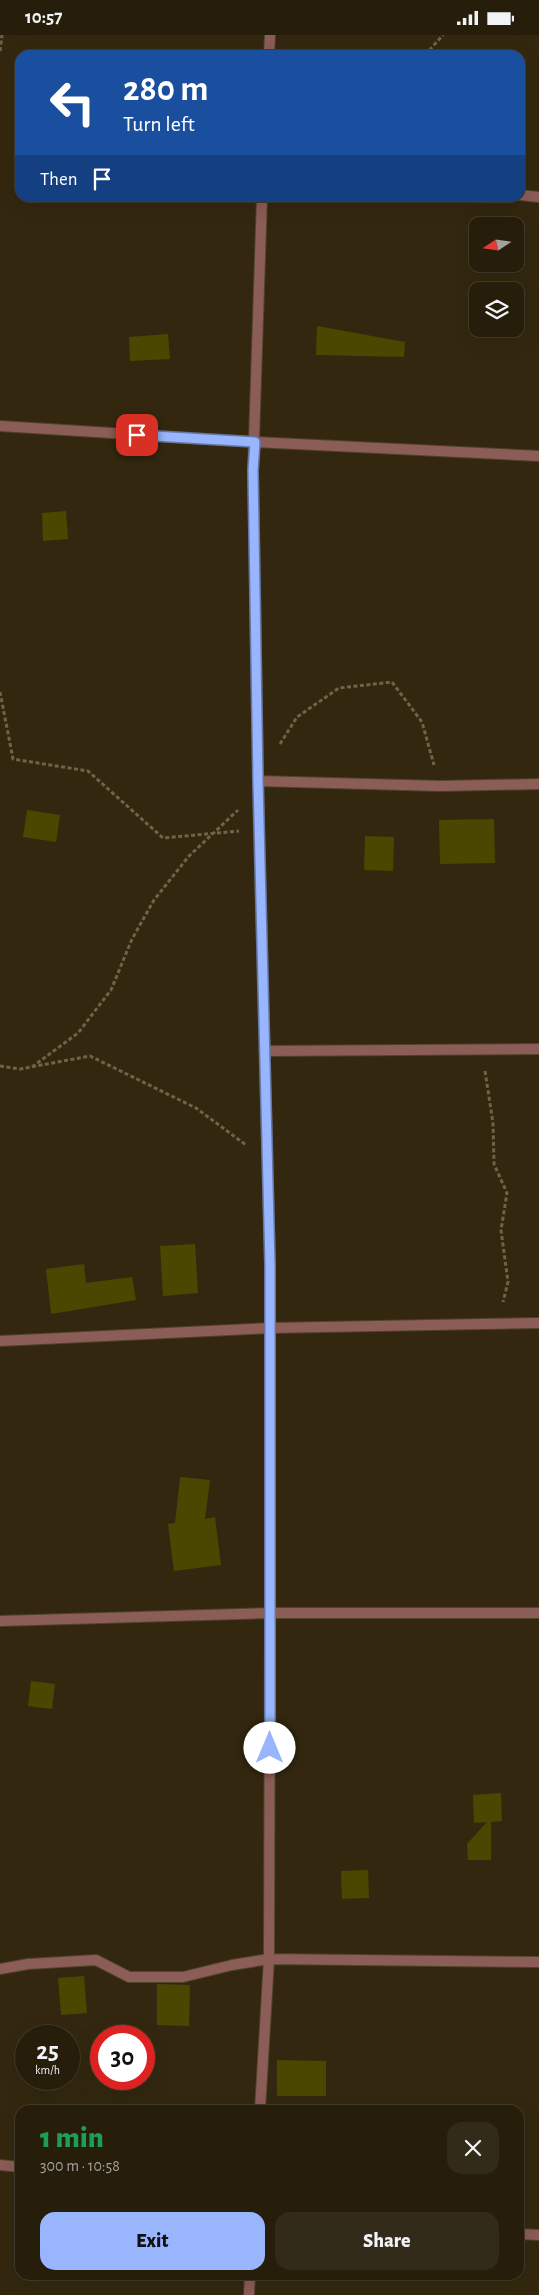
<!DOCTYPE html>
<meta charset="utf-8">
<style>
:root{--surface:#261e0b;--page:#322b19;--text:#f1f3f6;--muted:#a4a29d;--line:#423c2c;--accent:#98b5fd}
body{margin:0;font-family:"Alegreya Sans",sans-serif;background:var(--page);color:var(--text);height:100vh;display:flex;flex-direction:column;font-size:19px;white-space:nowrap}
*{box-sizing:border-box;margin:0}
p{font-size:16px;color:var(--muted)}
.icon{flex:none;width:28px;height:28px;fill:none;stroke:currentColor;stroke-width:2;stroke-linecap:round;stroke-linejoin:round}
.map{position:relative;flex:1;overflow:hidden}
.sheet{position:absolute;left:15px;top:2070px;width:509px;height:175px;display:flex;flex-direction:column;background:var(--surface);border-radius:15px;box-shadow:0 5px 20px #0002,0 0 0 1px var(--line)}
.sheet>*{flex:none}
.top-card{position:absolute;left:15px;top:15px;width:510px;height:152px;border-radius:15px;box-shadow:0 5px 20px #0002,0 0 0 1px var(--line);background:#1a4fa0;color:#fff;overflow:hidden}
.needle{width:32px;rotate:257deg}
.fabs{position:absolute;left:469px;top:182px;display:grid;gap:10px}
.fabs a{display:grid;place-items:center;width:55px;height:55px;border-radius:10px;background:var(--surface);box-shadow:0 5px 20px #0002,0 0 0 1px var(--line);font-size:25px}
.speed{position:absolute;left:15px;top:1990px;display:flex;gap:10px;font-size:25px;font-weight:700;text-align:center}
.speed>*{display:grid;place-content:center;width:65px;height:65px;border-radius:50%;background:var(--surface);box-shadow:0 5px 20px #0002,0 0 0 1px var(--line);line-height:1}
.speed small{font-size:12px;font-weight:400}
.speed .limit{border:8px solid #d22;background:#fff;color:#111}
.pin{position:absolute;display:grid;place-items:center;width:42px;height:42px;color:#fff;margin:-21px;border-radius:10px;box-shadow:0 2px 8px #0006}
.me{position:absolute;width:55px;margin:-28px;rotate:0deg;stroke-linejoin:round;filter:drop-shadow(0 0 4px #0008)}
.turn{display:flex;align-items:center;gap:18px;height:105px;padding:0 25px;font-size:22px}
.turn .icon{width:65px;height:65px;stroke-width:2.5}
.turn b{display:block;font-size:35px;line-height:42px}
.then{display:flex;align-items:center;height:48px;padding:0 25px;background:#0003;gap:10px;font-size:19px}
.round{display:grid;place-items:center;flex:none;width:52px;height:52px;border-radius:15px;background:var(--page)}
.headline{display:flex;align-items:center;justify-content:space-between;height:85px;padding:0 25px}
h1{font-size:30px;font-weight:800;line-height:38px;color:#1e9e55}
.cta{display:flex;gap:10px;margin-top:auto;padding:10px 25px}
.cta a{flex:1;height:58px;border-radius:15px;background:var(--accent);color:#111;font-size:20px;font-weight:800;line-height:58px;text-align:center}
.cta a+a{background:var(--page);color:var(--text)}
.status{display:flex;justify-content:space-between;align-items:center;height:35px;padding:0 25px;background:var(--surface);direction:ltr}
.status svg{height:14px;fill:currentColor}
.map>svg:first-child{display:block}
</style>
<div class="status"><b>10:57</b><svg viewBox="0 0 49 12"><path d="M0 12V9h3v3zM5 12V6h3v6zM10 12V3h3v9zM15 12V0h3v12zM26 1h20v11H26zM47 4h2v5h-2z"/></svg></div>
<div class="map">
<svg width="539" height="2260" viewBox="0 0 539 2260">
<rect width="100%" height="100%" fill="#33280f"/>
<path fill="#4a4700" d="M317,291L405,307L404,322L316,320Z
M168,299L170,324L130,326L129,302Z
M66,476L68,504L43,506L42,478Z
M27,775L60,780L56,807L23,802Z
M494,784L495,828L440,829L439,785Z
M365,801L394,802L393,836L364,835Z
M195,1209L198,1258L163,1261L160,1211Z
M84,1229L86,1248L132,1242L136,1265L51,1279L46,1234Z
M180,1442L210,1445L205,1484L215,1482L221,1530L174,1536L168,1489L175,1488Z
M31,1646L55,1649L52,1674L28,1671Z
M501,1758L502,1786L491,1787V1825H468L467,1809L487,1787L474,1788L473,1760Z
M368,1835L369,1863L342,1864L341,1836Z
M84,1941L87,1978L61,1980L58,1943Z
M157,1949L190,1950L189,1991L157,1990Z
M277,2025L326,2026V2061H277Z"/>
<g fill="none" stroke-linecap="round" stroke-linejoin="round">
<g stroke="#504429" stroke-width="12">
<path id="minor" d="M269,20L270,0
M520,160L539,162
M0,391L255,407L539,421
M258,746L440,751L539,749
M264,1016L539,1014
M0,1306L270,1293L539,1288
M0,1586L270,1578H539
M0,1934L28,1929L96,1925L129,1942H183L232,1930L269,1924L539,1927
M260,2075L269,1924L270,1578V1230L259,795L253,435L262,162
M0,2130L20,2132
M519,2199L539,2200
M249,2260L250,2240"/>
</g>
<path stroke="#706346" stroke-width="3" stroke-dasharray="4 2.5" stroke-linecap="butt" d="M0,16L2,0
M425,20L443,0
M0,657L13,724L88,736L163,803L239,796
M280,709L297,682L339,653L392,647L422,687L434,730
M0,1031L20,1034L90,1021L196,1073L246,1110
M32,1032L78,998L111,955L132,904L154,865L189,821L238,775
M485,1036L493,1088L494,1129L507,1158L501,1195L508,1247L503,1267"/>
<use href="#minor" stroke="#8c5c57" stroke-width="10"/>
</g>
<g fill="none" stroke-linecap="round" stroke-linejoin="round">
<g stroke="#6376a4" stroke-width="12">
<path id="route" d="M137,400L255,407L253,435L258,746L270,1230V1713"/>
</g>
<use href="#route" stroke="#98b5fd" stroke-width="9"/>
</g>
</svg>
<div class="fabs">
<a><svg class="needle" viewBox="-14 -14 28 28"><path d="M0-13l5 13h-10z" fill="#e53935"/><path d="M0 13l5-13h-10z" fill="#a4a29d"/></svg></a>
<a><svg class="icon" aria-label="layers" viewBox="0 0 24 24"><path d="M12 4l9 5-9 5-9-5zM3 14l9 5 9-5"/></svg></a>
</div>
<div class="speed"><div>25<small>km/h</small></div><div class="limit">30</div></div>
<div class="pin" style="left:137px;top:400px;background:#d93025"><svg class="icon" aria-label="arrive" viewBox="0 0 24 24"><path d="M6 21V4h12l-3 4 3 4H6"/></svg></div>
<svg class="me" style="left:270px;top:1713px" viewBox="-20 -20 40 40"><circle r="19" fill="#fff"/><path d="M0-13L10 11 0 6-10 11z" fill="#98b5fd"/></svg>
<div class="top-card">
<div class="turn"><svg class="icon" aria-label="left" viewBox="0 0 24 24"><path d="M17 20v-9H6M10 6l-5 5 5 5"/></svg><div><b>280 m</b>Turn left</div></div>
<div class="then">Then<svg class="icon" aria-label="arrive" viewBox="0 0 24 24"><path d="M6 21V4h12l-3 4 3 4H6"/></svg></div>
</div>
<section class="sheet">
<div class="headline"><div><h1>1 min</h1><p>300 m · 10:58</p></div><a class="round"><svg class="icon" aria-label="close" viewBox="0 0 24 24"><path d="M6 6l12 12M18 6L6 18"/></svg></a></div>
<div class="cta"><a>Exit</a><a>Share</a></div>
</section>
</div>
